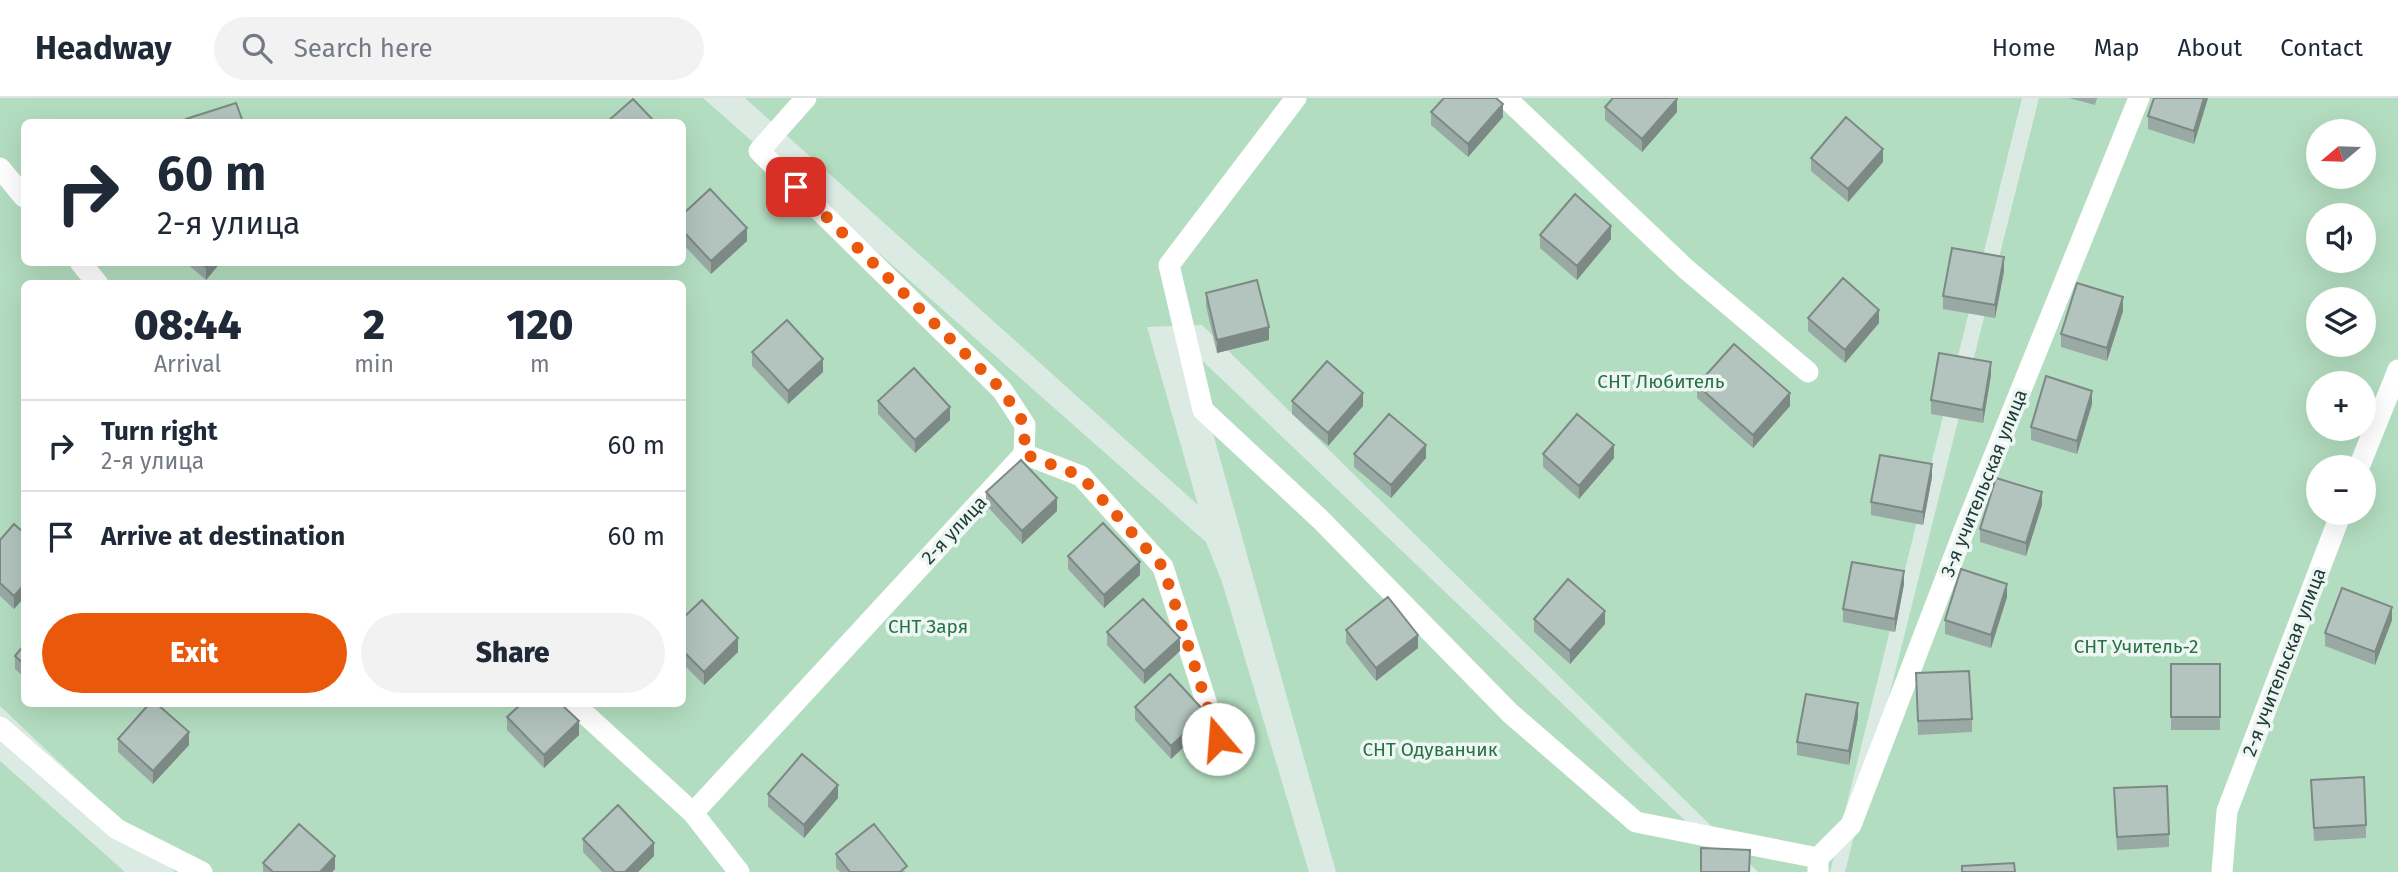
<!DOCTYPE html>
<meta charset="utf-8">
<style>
:root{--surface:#fff;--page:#f2f2f3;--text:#1f2937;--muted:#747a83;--line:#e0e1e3;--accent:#ea580c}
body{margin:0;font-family:"Fira Sans",sans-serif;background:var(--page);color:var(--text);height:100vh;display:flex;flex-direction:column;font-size:26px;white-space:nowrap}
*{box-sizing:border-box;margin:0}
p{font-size:23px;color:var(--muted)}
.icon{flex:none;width:38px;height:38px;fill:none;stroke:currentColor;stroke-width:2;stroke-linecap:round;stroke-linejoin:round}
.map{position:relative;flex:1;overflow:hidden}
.panel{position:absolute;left:21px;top:182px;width:665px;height:427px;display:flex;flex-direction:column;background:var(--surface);border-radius:10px;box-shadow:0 7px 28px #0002}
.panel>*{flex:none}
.top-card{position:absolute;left:21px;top:21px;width:665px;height:147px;border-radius:10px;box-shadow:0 7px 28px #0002;background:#fff;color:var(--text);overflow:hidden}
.needle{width:46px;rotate:251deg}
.buttons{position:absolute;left:2306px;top:21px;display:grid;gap:14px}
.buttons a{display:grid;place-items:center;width:70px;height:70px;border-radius:50%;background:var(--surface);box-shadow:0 7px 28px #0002;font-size:35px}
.pin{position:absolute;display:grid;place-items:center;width:60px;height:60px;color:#fff;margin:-30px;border-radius:14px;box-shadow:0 4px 10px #0006}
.me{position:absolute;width:77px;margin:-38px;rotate:342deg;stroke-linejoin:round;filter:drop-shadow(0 0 5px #0008)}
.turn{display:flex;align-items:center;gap:24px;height:147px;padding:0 21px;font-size:32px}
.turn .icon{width:91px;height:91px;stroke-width:2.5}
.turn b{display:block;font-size:49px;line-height:60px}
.eta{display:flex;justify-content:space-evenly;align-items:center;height:119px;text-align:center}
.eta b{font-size:42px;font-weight:800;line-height:49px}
.action{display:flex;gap:14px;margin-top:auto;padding:14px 21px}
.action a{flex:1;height:80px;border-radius:42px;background:var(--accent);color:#fff;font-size:28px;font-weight:800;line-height:80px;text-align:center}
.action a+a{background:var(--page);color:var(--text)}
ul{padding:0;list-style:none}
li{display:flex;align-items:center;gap:21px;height:91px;padding:0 21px;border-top:2px solid var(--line)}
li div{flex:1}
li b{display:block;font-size:26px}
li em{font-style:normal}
header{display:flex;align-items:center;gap:42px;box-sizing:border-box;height:98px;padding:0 35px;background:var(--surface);border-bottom:2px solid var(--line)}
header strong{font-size:33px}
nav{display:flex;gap:38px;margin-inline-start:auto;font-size:24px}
.search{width:490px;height:63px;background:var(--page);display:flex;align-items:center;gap:18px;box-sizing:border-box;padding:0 24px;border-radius:38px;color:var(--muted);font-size:26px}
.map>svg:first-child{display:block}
</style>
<header>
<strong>Headway</strong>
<div class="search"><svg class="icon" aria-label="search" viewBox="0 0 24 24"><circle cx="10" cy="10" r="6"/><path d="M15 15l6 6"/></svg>Search here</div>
<nav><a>Home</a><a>Map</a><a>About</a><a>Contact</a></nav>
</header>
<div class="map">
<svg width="2398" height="774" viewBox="0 0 2398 774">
<rect width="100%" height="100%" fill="#dceae4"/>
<path fill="#b3ddc0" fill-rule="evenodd" d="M0,0H703L1206,444L1222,484L1309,774H175L0,608ZM24,24H682V164H24ZM24,186H682V606H24Z
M745,0H2022L1830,774H1758L1202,227L1147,229L1198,407Z
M2039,0H2398V774H1845ZM2319,33H2364V79H2319ZM2319,117H2364V163H2319ZM2319,201H2364V247H2319ZM2319,285H2364V331H2319ZM2319,369H2364V415H2319Z
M1189,250L1739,774H1336Z
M0,663L125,774H0Z"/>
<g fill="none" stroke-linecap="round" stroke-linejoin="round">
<path stroke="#fff" stroke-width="21" d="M1296,0L1169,167L1203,312L1320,421L1510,615L1636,724L1818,760
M1506,0L1686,171L1808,274
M0,70L24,99
M80,164L98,186
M1024,356L1081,378L1163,469L1218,641
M574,606L693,715"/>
<path stroke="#fff" stroke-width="21" d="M2359,369L2398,272
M0,629L117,731L202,774
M739,774L693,715L1024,356L1025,327L1002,292L759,53L806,0
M1818,774V760L1851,727L1965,430L2139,0
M2222,774L2227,713L2341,415"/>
</g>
<path fill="#99a9a3" d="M2069,0H2097L2095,7Z
M2208,0L2194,46L2148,31V18Z
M1605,9L1677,14L1642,54L1605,22Z
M1431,14L1503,19L1468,59L1431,27Z
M1811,60L1883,64L1848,104L1811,73Z
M682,117L747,143L711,176L682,145Z
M1540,137L1611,141L1577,182L1540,150Z
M185,164H221L206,182Z
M2004,173L1995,220L1943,211V198Z
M1206,195L1269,242L1217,255L1206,208Z
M2123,213L2107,263L2061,249V236Z
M1808,220L1879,225L1845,265L1808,233Z
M752,254L823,274L788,306L752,268Z
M1991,277L1983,325L1931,316V302Z
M1697,287L1790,308L1753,350L1697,300Z
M878,303L950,322L915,355L878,316Z
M1292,303L1363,308L1328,348L1292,316Z
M2092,306L2077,356L2031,342V329Z
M1354,356L1426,360L1391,400L1354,369Z
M1543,356L1614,360L1579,401L1543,369Z
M1932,379L1923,427L1871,417V404Z
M986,394L1057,413L1022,446L986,407Z
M2042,407L2026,458L1980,444V431Z
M24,435L14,511L0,498V442Z
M1068,458L1140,477L1104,510L1068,471Z
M1904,486L1895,534L1843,524V511Z
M2007,499L1991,550L1945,536V522Z
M682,521L738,554L704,587L682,565Z
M1534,521L1605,526L1570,566L1534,534Z
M2392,522L2375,567L2325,548V535Z
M1346,532L1418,550L1376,583L1346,545Z
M1107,534L1180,553L1144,586L1107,547Z
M24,547V579L15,571V558Z
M2171,566H2220V632H2171Z
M1916,575L1972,621V634L1918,637Z
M1135,609L1206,628L1171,661L1135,622Z
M507,619L579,637L544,670L507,632Z
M1858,619L1849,667L1797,657V644Z
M118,641L189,647L153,686L118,654Z
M2311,682L2366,727V740L2314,743Z
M2114,690L2169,736V749L2117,752Z
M768,696L838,700L804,740L768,709Z
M583,741L654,758L638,774H602L583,754Z
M836,756L907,774H840L836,770Z
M263,765L335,771L332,774H263Z"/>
<path fill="#7d8984" d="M2204,0H2208L2194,46V33Z
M1677,1V14L1642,54V41Z
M1503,6V19L1468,59V46Z
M1883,51V64L1848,104V91Z
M1611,128V141L1577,182V168Z
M747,130V143L711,176V163Z
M2004,159V173L1995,220V207Z
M210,164H221L206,182V169Z
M2123,199V213L2107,263V250Z
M1879,212V225L1845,265V252Z
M1269,229V242L1217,255V242Z
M823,261V274L788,306V293Z
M1991,264V277L1983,325V312Z
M2092,293V306L2077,356V343Z
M1363,295V308L1328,348V335Z
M1790,295V308L1753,350V337Z
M950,309V322L915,355V342Z
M1426,347V360L1391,400V387Z
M1614,347V360L1579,401V388Z
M1932,366V379L1923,427V414Z
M2042,394V407L2026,458V445Z
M1057,400V413L1022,446V433Z
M1140,464V477L1104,510V497Z
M1904,473V486L1895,534V521Z
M2007,486V499L1991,550V537Z
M24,487V500L14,511V498Z
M2392,509V522L2375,567V554Z
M1605,513V526L1570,566V553Z
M1418,537V550L1376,583V570Z
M738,540V554L704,587V574Z
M1180,540V553L1144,586V573Z
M1858,605V619L1849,667V653Z
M1206,615V628L1171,661V648Z
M579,623V637L544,670V657Z
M189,634V647L153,686V673Z
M838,687V700L804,740V727Z
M654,745V758L638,774H625Z
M335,758V771L332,774H320Z"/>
<path fill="#b2c4bd" stroke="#7d8984" stroke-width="2" d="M1444,0H1496L1503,6L1468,46L1431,14Z
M1613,0H1676L1677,1L1642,41L1605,9Z
M2154,0H2204L2194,33L2148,18Z
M633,1L655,24H607Z
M236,5L243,24H187L186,21Z
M1846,19L1883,51L1848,91L1811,60Z
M710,91L747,130L711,163L682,132V117Z
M1575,96L1611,128L1577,168L1540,137Z
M1952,150L2004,159L1995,207L1943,198Z
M200,164H210L206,169Z
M1843,180L1879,212L1845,252L1808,220Z
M1257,182L1269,229L1217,242L1206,195Z
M2077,185L2123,199L2107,250L2061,236Z
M787,222L823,261L788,293L752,254Z
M1734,246L1790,295L1753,337L1697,287Z
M1939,255L1991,264L1983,312L1931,302Z
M1327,263L1363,295L1328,335L1292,303Z
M914,270L950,309L915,342L878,303Z
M2046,278L2092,293L2077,343L2031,329Z
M1389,316L1426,347L1391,387L1354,356Z
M1577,316L1614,347L1579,388L1543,356Z
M1880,357L1932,366L1923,414L1871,404Z
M1021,362L1057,400L1022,433L986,394Z
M1996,380L2042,394L2026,445L1980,431Z
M1103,425L1140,464L1104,497L1068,458Z
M14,426L24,435V487L14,498L0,485V442Z
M1852,464L1904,473L1895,521L1843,511Z
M1961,471L2007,486L1991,537L1945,522Z
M1568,481L1605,513L1570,553L1534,521Z
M2342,490L2392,509L2375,554L2325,535Z
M1388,499L1418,537L1376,570L1346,532Z
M1143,501L1180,540L1144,573L1107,534Z
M702,502L738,540L704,574L682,552V521Z
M24,547V566L15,558Z
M2171,566H2220V619H2171Z
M1969,573L1972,621L1918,623L1916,575Z
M1170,576L1206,615L1171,648L1135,609Z
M1806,596L1858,605L1849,653L1797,644Z
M149,606H157L189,634L153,673L118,641Z
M521,606H561L579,623L544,657L507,619Z
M802,656L838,687L804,727L768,696Z
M2364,679L2366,727L2314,730L2311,682Z
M2167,688L2169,736L2117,739L2114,690Z
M618,707L654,745L625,774H615L583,741Z
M299,726L335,758L320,774H273L263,765Z
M874,726L907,768L900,774H850L836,756Z
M1701,750L1750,752L1749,774H1701Z
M2014,765L2015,774H1962V768Z"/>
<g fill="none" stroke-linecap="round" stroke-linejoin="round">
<path stroke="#ea580c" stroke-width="12" stroke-dasharray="0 21.6" d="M796,89L1002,292L1025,327L1024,356L1081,378L1163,469L1218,641"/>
</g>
<g text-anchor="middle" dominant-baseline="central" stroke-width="7" stroke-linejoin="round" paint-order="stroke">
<g font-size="19" fill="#267246" stroke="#edf6f2">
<text x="1661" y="283">СНТ Любитель</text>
<text x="928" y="528">СНТ Заря</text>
<text x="2136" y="548">СНТ Учитель-2</text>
<text x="1430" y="651">СНТ Одуванчик</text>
</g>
<g font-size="19" fill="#1e3933" stroke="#edf6f2">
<text transform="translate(1984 385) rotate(-68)">3-я учительская улица</text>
<text transform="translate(954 432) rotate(-47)">2-я улица</text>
<text transform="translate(2284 564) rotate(-69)">2-я учительская улица</text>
</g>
</g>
</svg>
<div class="buttons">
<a><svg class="needle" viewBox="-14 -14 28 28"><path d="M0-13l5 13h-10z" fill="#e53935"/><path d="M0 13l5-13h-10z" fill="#747a83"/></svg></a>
<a><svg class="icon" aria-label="sound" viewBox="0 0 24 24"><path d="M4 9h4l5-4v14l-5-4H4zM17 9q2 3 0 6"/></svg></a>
<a><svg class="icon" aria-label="layers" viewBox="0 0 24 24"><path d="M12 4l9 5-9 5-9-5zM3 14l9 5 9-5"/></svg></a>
<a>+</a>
<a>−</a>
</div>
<div class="pin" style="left:796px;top:89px;background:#d93025"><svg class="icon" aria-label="arrive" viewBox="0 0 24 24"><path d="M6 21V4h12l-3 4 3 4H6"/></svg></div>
<svg class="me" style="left:1218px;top:641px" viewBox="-20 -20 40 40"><circle r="19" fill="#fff"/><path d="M0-13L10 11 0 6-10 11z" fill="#ea580c"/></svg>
<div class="top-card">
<div class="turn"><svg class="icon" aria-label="right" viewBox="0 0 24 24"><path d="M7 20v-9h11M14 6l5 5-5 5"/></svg><div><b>60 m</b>2-я улица</div></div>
</div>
<section class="panel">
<div class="eta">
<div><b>08:44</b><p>Arrival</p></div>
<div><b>2</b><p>min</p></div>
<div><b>120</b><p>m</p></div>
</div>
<ul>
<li><svg class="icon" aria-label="right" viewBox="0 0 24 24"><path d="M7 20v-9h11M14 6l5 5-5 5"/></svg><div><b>Turn right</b><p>2-я улица</p></div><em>60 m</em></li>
<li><svg class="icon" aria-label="arrive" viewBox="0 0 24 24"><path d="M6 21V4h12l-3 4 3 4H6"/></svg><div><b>Arrive at destination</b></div><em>60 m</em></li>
</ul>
<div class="action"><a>Exit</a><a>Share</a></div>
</section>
</div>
